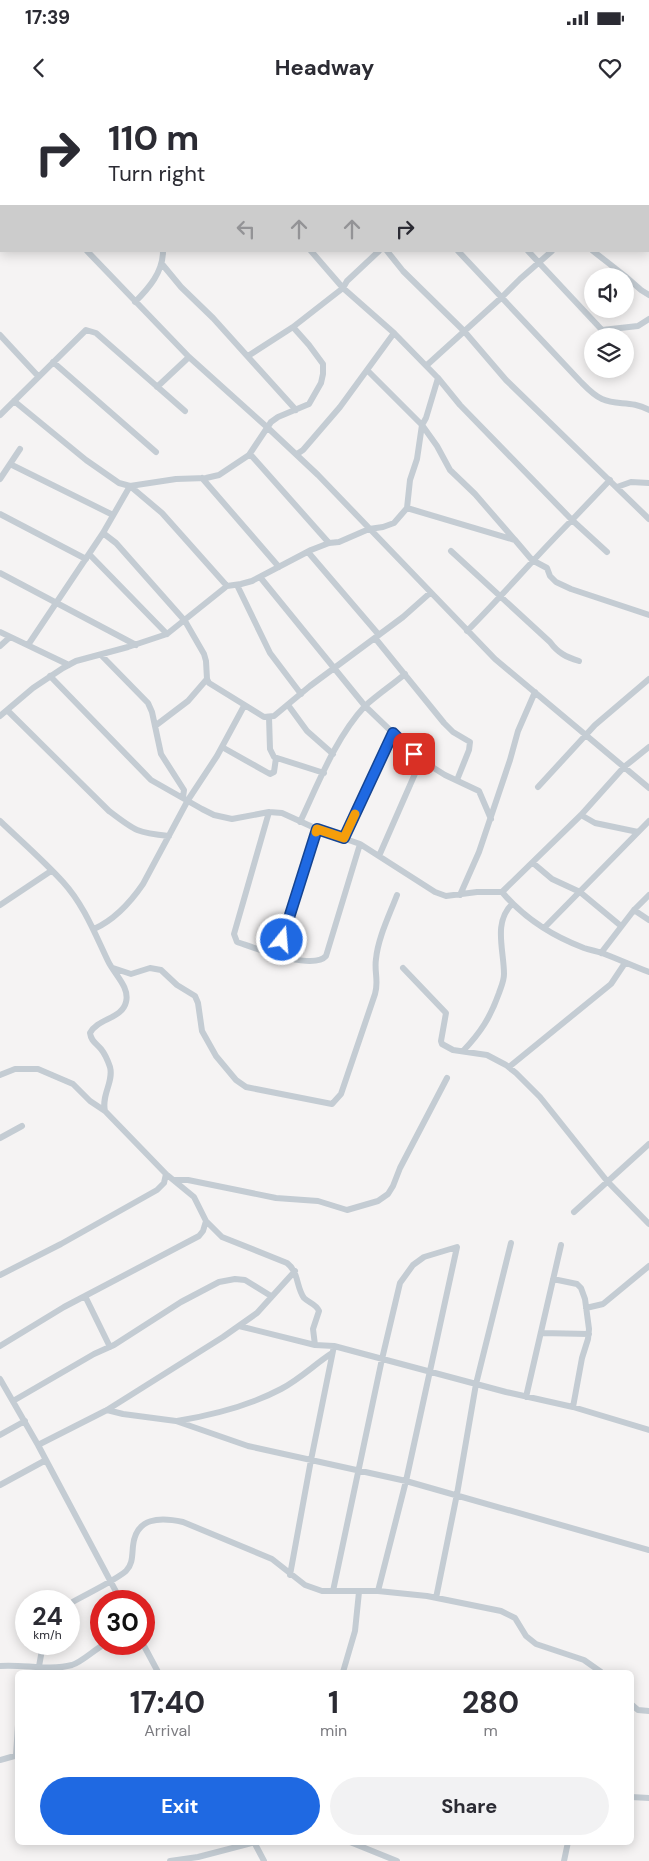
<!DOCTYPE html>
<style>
:root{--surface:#fff;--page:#f2f2f3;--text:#2b2b33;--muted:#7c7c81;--accent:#1f69e2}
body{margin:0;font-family:"DM Sans",sans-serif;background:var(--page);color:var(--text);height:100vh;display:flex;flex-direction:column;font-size:19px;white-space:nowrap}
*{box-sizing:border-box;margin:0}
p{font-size:16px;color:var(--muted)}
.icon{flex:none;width:28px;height:28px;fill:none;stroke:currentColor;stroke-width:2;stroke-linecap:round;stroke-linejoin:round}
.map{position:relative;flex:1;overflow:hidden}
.details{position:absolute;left:15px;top:1570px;width:619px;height:175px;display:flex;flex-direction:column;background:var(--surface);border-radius:8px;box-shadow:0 2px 12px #0003}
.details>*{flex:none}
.hud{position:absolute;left:0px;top:0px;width:650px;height:152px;box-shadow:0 2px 12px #0003;background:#fff;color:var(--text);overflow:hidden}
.fabs{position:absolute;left:584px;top:168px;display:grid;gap:10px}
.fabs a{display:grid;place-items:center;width:50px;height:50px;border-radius:50%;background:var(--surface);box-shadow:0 2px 12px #0003;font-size:25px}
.speed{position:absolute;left:15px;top:1490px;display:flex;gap:10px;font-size:25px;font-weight:700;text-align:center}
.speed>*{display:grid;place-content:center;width:65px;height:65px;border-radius:50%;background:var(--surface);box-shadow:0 2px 12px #0003;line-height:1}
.speed small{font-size:12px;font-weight:400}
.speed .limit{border:8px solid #d22;background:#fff;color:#111}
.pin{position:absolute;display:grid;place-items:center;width:42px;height:42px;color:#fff;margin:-21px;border-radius:10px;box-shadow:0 2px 8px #0006}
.me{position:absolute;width:55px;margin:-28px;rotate:17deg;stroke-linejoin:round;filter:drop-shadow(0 0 4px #0008)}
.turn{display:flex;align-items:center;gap:18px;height:105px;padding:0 25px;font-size:22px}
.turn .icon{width:65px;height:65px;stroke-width:2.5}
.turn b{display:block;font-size:35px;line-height:42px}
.lanes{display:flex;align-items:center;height:48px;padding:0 25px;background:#0003;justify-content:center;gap:25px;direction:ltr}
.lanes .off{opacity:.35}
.eta{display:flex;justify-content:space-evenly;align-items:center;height:85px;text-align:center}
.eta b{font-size:30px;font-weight:700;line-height:35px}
.cta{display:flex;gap:10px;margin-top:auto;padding:10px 25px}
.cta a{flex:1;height:58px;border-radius:30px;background:var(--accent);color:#fff;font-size:20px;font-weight:700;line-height:58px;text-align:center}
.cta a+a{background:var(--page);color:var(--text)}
.status{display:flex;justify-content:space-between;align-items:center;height:35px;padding:0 25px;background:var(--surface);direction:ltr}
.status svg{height:14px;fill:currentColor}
header{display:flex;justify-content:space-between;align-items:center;height:65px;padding:0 25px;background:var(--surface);font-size:22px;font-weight:700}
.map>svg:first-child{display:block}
</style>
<div class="status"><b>17:39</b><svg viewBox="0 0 49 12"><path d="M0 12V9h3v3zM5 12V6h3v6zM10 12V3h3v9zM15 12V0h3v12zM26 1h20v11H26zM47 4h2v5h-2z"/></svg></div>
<header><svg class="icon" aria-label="back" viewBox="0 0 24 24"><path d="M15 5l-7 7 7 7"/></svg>Headway<svg class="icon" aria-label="heart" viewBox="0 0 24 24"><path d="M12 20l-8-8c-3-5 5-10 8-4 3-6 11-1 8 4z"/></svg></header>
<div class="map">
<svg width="649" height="1761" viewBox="0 0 649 1761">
<rect width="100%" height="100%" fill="#f5f3f3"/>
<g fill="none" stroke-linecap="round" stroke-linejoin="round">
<path stroke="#c4ccd3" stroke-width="6" d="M85,0L86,1
M171,0L172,1
M244,0L245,1
M313,0L314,1
M382,0L384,1
M619,0L620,1
M202,1L203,0
M370,1L371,0
M0,62L1,64
M87,151L189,257L268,328L318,375L495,559L649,688
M387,151L403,171L464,231L506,280L649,419
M458,151L580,281C586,287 593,295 602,299C617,306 631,300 649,310
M528,151L602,230L638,226L649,219
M593,151L625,176
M162,164L181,187L213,218L296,310
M625,176L641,190L649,195
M135,202C149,188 163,172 163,151
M0,235L38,276
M248,256L293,227
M53,262L156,352
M427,265L501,198L520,179L552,151
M367,270L422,325L437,346L450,370L475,394L514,439
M438,278L460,305L572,420L610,380
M157,287L189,257
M14,301L86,360L119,383L130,386L162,413L227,486
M0,315L86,230L96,233L185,311
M250,354L329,443
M297,354L303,350L340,307L394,233
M10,364L113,415
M202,378L279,467
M0,379L20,349
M617,387L631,382L649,383
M407,408L515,440L532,460L547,468L550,476L556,482L571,489L649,515
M0,414L86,459
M103,433L116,443L185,521L204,554L206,561L207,579L209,583L264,617L274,616L310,586L403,517L430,493
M451,451L550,542C558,553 566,557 579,561
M308,452L379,535
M89,454L167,534
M0,473L136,545
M260,477L365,606L421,660L445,675L479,691L491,719
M237,485L270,553L301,594
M467,531C503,495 536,456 572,420L607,452
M0,532L69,565
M375,538L444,623L453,632L470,642L469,650L457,680
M28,545L103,433L130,386L176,379L206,378L219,375L249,355L271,322L278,317L309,304L321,283L323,274V264L309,245L293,227L343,188L347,181L379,151
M0,546L10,537
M101,555L148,603L152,612L161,654L184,690L183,697
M50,576L151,680L202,709L214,715L232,719L269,712L282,713L317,729L360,744L435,792L446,796L477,792H502L581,715L624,667L649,647
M288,605L307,631L333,654
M7,610L109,711C135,731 137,733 169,736
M0,616L33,588L63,568L76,561L128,547L167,534L227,486L241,484L252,481L311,450L329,443L339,442L369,429L383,427L394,423L407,408L410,380L417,359L422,325L426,318L438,278L394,233L343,188L311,151
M269,617L270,649L274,657L324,673
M155,626L188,601L207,579
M222,647L270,674L274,672L276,658
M538,687L595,625L649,579
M269,712L234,834L237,842C255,848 313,871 326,856L360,744
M581,715L595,723L638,732
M0,721C21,741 44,761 63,782C84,805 95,834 108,861C114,874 130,887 126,902C122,919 98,918 90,933C91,941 96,943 101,949C105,954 108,961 110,967C114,982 101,995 105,1011L166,1074L194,1097L206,1121L203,1131L199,1136L64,1207L0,1246
M300,722C318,684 336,637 365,606C377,595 392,585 405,574
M344,738L393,633
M379,756L421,660
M533,763L552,779L580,792L621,826
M502,792C524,818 552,836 584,848C590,850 596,851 602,853C618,859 633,866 649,872
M460,795L479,752L510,660L518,631L535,592
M0,805L51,771
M634,810L649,820
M544,828L649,721
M94,829C114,820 130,803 143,784L188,700L217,656L244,606
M601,853L634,810L649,795
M277,855L317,729
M113,868L131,874L150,868L161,870L177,885L195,896L198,903L202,931L216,956L236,980L246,987L332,1004L341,994L375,894C379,882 374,871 376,859C378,838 389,816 397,795
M403,868L446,913L441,941L442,944L453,950L487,955L506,965L516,973L540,997L607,1081L649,1124
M463,951C481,932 490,918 499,893C501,887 504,881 504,874C504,850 493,823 512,804
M509,967L611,884L625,863
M0,975L15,969H38L73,984L90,1001L105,1011
M0,1038L22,1026
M175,1080H188L276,1098L318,1101L347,1110L378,1101L388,1094L393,1086L400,1068L447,978
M574,1112L649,1044
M206,1121L222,1137L287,1163C299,1172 296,1187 304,1198C309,1203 316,1204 319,1211L313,1229L315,1245
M0,1175L61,1144L157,1090L164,1083L166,1074
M553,1179L577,1184L581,1188L585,1199L589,1229L588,1239L582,1258L573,1307
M85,1196L110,1247
M586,1208L603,1204L649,1166
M239,1226L315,1245L334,1246L311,1360L290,1475
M541,1233L589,1234
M334,1246L506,1292L573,1307L649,1330
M0,1279L38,1345L121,1501
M526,1297L561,1145
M13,1301L94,1254L114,1245L181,1202L219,1182L235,1179L245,1180L271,1196
M107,1310L123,1314L176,1321L248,1346L406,1381L649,1450
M177,1321C213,1315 249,1306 281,1289C300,1279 315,1264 332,1253
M0,1335L25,1321
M38,1345L107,1310L223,1237L257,1213L295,1171
M0,1385L46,1360
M333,1491L382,1259L400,1183L413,1165L424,1157L457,1147L406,1381L378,1491
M436,1498L457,1394L476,1284L511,1143
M69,1504C84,1495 113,1482 126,1471C133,1464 132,1455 133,1446C136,1417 160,1417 183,1422L272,1459L305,1485L322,1491H378L427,1496L501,1511L515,1518L526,1536L536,1544L584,1560L601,1572
M143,1544L158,1572
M0,1566C23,1564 49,1571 72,1565C82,1562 95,1549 105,1544
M38,1572L43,1544
M343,1572L355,1531L359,1492
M631,1604L638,1610L649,1611
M16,1655L18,1625
M0,1660L18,1655
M631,1697L649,1698
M254,1742L264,1761
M350,1742L397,1761
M170,1761L198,1757L256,1742
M564,1761L568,1742"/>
</g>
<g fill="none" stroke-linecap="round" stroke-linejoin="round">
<g stroke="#144493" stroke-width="12">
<path id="route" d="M282,840L317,729L344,738L393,633L414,654"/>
</g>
<use href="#route" stroke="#1f69e2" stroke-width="9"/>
<path stroke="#f59e0b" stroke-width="9" d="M316,732L317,729L344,738L355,714"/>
</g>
</svg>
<div class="fabs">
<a><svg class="icon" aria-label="sound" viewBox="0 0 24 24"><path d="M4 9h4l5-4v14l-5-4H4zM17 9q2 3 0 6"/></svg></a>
<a><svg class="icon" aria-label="layers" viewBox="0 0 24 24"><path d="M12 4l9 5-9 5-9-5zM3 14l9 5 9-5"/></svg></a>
</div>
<div class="speed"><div>24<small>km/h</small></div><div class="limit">30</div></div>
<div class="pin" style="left:414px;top:654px;background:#d93025"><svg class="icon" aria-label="arrive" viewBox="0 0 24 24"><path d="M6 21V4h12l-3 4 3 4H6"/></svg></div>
<svg class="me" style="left:282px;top:840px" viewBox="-20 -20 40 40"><circle r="17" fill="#1f69e2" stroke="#fff" stroke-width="3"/><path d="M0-11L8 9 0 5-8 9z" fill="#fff"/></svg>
<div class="hud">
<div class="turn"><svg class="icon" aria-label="right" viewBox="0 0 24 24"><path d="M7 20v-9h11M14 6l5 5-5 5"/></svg><div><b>110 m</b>Turn right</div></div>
<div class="lanes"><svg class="icon off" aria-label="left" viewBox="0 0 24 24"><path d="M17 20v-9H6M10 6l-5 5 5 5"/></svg><svg class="icon off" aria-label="ahead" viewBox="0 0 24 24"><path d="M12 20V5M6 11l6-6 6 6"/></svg><svg class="icon off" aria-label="ahead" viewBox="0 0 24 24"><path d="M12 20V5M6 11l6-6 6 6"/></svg><svg class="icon" aria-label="right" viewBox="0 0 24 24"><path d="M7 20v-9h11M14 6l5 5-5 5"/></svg></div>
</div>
<section class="details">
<div class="eta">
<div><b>17:40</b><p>Arrival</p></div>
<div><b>1</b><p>min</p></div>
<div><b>280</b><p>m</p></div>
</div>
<div class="cta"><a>Exit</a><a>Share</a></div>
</section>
</div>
